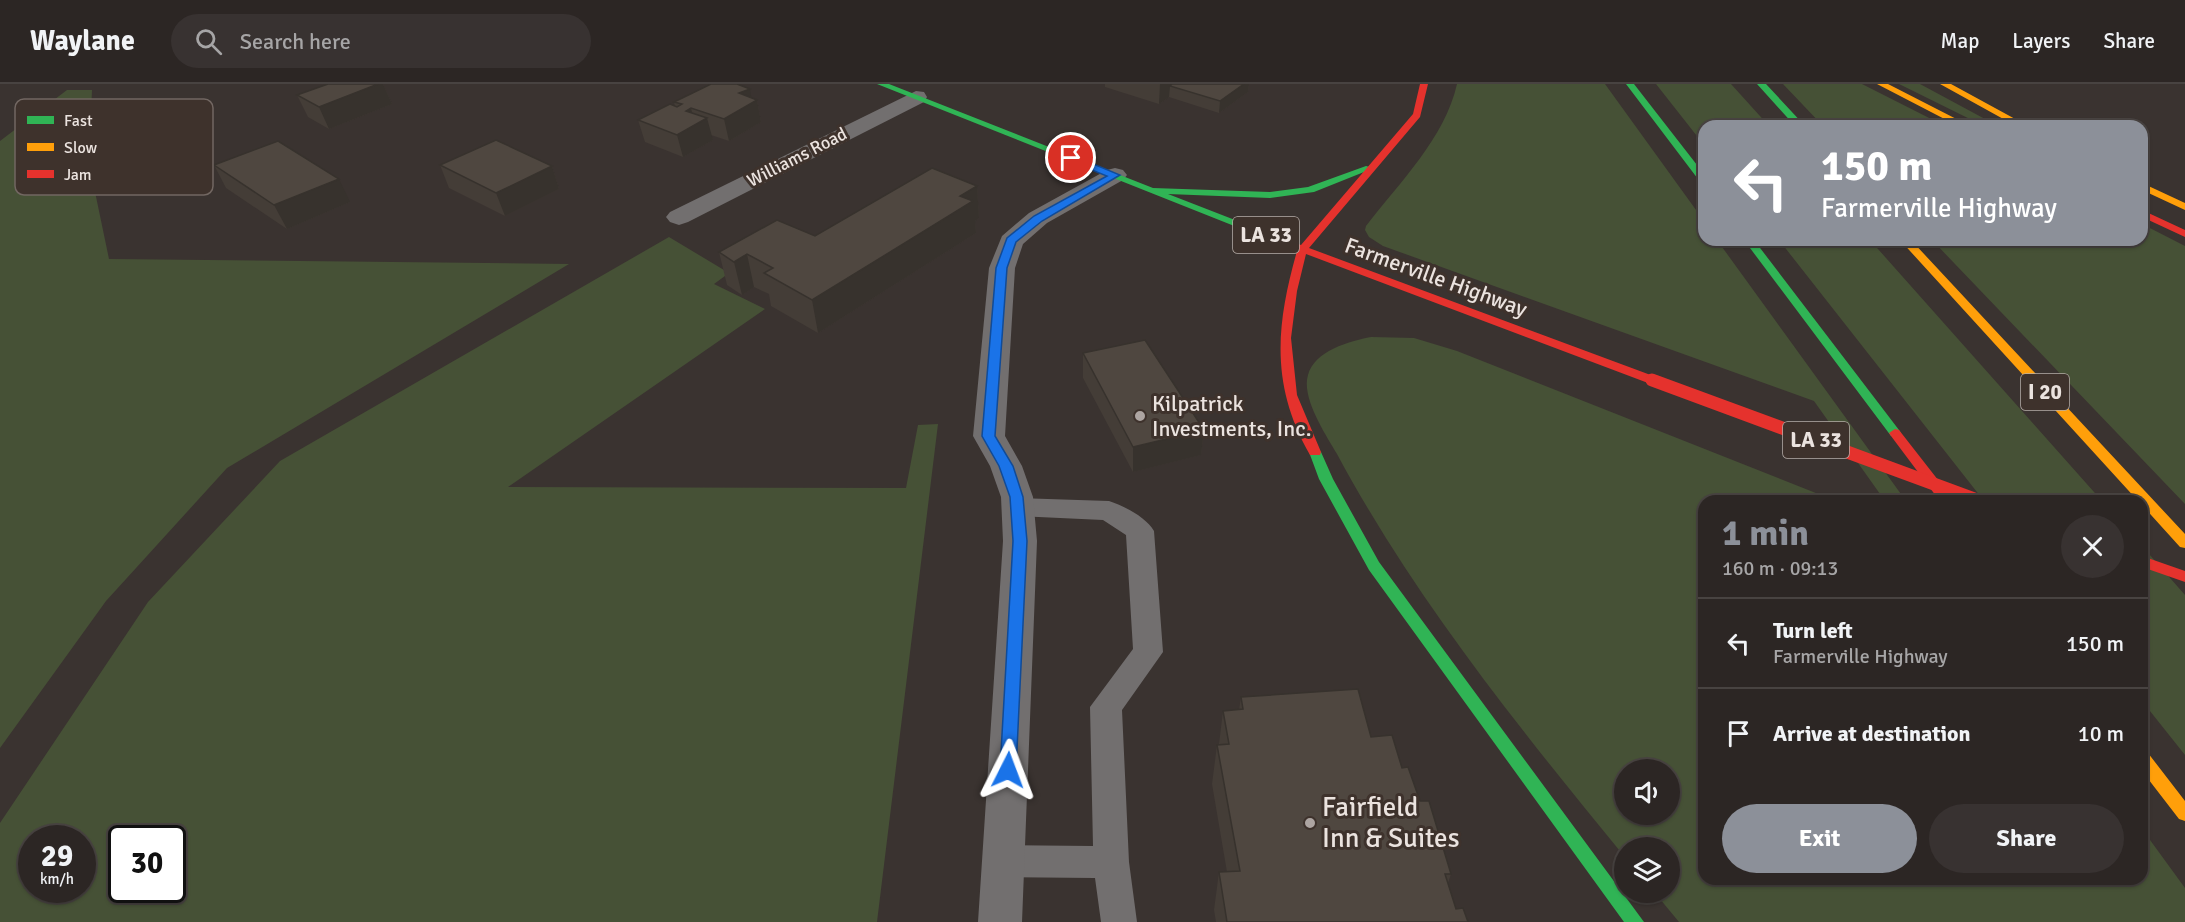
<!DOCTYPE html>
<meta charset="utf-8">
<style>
:root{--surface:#2c2624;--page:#383231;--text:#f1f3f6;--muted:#a6a5a6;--line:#484341;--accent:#8c9099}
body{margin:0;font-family:Signika,sans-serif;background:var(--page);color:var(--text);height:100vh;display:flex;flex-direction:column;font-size:22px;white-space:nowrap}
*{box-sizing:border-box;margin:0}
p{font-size:20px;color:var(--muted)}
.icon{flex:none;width:33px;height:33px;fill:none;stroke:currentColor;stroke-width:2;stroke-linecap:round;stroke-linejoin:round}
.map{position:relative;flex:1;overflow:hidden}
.drawer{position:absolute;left:1698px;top:411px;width:450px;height:390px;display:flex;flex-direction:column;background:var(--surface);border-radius:18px;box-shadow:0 2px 4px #0004,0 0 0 2px var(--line)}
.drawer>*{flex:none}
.guide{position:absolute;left:1698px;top:36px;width:450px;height:126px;border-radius:18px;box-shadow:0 2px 4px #0004,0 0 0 2px var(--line);background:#8c9099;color:#fff;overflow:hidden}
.tools{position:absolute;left:1614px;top:675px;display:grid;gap:12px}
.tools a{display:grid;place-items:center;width:66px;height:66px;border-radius:50%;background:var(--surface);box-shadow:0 2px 4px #0004,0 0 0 2px var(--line);font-size:30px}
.speed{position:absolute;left:18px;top:741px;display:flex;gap:12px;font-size:30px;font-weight:700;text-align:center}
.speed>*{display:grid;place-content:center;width:78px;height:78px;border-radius:50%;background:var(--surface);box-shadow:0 2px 4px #0004,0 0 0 2px var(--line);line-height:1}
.speed small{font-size:15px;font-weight:400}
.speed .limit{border:3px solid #111;border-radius:9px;background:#fff;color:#111}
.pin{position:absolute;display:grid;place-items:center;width:51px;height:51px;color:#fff;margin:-26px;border:3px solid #fff;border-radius:50%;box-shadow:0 2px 6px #0007}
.me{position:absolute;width:66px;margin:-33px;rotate:3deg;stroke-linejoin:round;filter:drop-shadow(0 0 4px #0008)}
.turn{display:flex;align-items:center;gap:21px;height:126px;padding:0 24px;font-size:27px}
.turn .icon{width:78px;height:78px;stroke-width:2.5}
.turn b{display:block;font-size:42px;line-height:51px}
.round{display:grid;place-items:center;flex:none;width:63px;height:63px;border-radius:32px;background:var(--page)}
.headline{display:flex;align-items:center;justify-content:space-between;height:102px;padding:0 24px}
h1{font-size:36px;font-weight:700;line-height:45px;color:var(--accent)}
.action{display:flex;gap:12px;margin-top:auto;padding:12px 24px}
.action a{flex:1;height:69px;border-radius:36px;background:var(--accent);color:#fff;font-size:24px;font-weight:700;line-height:69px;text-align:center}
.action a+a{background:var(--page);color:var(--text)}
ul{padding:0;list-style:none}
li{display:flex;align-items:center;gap:18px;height:90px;padding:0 24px;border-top:2px solid var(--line)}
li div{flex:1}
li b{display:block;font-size:22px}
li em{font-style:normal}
header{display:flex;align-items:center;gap:36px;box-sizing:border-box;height:84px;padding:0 30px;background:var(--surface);border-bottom:2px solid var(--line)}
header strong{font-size:28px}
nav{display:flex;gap:33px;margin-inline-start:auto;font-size:21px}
.search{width:420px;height:54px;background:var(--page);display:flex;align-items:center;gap:15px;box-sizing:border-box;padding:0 21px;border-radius:33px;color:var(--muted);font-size:22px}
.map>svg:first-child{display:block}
</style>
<header>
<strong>Waylane</strong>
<div class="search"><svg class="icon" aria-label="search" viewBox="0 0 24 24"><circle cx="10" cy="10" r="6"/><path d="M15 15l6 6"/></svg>Search here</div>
<nav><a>Map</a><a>Layers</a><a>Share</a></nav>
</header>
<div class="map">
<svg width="2185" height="838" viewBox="0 0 2185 838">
<rect width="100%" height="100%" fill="#3a3330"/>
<path fill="#465136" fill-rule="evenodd" d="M1457,0H1605L1704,137V156H1717L1906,417H1885L1814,317L1383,162L1369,153L1365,146L1366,142C1399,99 1445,54 1457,0Z
M1656,0H1731L1769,42H1704V61Z
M1783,0H1862L1945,42H1823Z
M1899,0H1920L1998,42H1984Z
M67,6H92L89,79L109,175L569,180L227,384L106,517L0,664V57Z
M2142,140L2185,162V420L1932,156H2142Z
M669,153L729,189L714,200L765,225L508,403L906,404L918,341L938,340L877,838H0V739L148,518L280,377ZM32,754H82V806H32ZM122,754H172V806H122Z
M1779,156H1870L2102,417H1984Z
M1371,253L1414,254L1457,267L1836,417H1704V795H2142V745L2185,804V838H1679L1655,809L1670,808V764H1624V772C1520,645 1415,515 1337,370C1326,351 1301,314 1308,291C1314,267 1350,257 1371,253ZM1624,686H1670V730H1624Z
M2142,462L2185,511V671L2142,617Z"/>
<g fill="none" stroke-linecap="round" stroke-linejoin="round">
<path fill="#726f6f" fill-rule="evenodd" d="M1017,414L1109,417C1124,422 1146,433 1154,447L1163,568L1122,626L1129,778L1137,838H1101L1095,794L1003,793L991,788L985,777L991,766L1003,761L1093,762L1090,623L1133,565L1126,451L1103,436L1017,432L1007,430L1003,423L1007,416Z"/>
<path fill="#726f6f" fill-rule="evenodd" d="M916,7L924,8L927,13L924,18L688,138L679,141L670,138L666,133L670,128Z
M1115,84L1123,86L1127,91L1123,96L1047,139L1023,160L1015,184L1005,352L1022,382L1033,413L1037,457L1022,838H978L1003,457L1001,413L990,382L973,352L989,184L1002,152L1029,129L1107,86Z"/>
<path fill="#30b455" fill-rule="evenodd" d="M877,0H889L1153,104L1270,108L1308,103L1366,82L1374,84L1314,108L1270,114L1168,110L1271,150V154L1267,155Z
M1626,0H1634L1704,90V100L1701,99Z
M1757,0H1766L1805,42H1795Z
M1744,156H1754L1899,346L1901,349L1899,352H1891Z
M1315,364L1321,368L1333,395L1379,478L1644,838H1624L1369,486L1319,395L1309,368Z"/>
<path fill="#ff9f0a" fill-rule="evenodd" d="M1877,0H1888L1970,42H1958Z
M1940,0H1951L2028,42H2016Z
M2142,99L2185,119V126L2142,106Z
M1900,156H1911L2185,450V464L2180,463L2142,421V417H2138Z
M2142,667L2148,669L2185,717V737L2179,735L2142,687Z"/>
<path fill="#e5322d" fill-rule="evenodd" d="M1420,0H1428L1420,33L1309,164L1656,293L1658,296L1656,299H1648L1306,170L1297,207L1291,254L1297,311L1321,368L1320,371H1310C1270,301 1276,241 1297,167L1262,152L1267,149L1301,161L1413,30Z
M2142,126L2185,146V153L2142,133Z
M1895,345L1899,346L1949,410L1951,413L1949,416H1939L1891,352L1889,349Z
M2142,472L2185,487V498L2142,483Z"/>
<path stroke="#e5322d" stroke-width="13" d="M1652,296L1980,417"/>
</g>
<path fill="#443d37" d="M328,0H383L392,20L329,45L308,33L297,11Z
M1105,0H1249L1248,8L1219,29L1169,13L1159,20L1105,3Z
M751,14L757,16L761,38L729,57L711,51L713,56L683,73L645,58L638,36L675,22L674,18Z
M214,81L350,118L287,145L226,104Z
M440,81L552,82L559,105L505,132L449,104Z
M977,102L979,134L975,137L976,149L818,249L771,222L769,210L754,203L742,211L727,201L719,168L815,152Z
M1083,269L1204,346L1201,371L1133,388L1083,294Z
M1241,613L1371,653L1402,684L1420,717L1451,790L1448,799L1456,825L1468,838H1216L1214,826L1219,788H1227L1212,700L1217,661L1219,660L1223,627L1239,626Z"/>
<path fill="#37322d" d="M378,0H383L392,20L329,45L319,23Z
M1160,0H1189L1170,2L1169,13L1159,20Z
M1244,0H1249L1248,8L1219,29L1220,17Z
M750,5L752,18L757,16L761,38L729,57L724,35L739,9Z
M691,24L695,41L707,34L713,56L683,73L677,51L686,27Z
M552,82L559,105L505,132L496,109Z
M339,95L350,118L287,145L274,121Z
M977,102L979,134L975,137L976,149L818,249L812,216L960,112Z
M747,170L754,203L742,211L734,178Z
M1204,346L1201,371L1133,388V363Z"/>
<path fill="#4f4740" stroke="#37322d" stroke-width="1.5" d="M328,0H378L319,23L297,11Z
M711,0H737L750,5L739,9L757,16L724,35L691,24L686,27L707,34L677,51L638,36L670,20L677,23L682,20L674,18Z
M1172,0H1244L1220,17L1170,2Z
M496,56L552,82L496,109L440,81Z
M278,57L339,95L274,121L214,81Z
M932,84L977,102L960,112L973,117L812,216L764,189L773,184L747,170L734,178L719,168L777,136L815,152Z
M1145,256L1204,346L1133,363L1083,269Z
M1358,605L1371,653L1392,651L1402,684L1408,683L1420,717H1429L1451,790H1445L1456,825L1463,824L1468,838H1227L1219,788L1240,787L1217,661L1229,660L1223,627L1243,625L1241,613Z"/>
<path fill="#1a73e8" stroke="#114b97" stroke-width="1.5" d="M1067,72H1074L1120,91L1042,137L1016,158L1007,184L995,352L1013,382L1023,413L1027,457L1016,686L1014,691L1008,693L1002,691L1000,686L1013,457L1010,413L999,382L982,352L996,184L1007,154L1034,132L1107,92L1067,76Z"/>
<g fill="#ada5a2" stroke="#3e322c" stroke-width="2">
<circle cx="1140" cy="332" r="6"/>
<circle cx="1310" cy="739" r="6"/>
</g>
<g text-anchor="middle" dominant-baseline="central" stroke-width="6" stroke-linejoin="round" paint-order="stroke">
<g font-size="18" fill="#ebe3df" stroke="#3e322c">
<text transform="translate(797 73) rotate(-27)">Williams Road</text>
</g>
<g fill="#3e322c" stroke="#b7aea9" stroke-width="1.5">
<rect x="1233" y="133" width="66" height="36" rx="4.5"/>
<rect x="2021" y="290" width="48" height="36" rx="4.5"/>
<rect x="1783" y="338" width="66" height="36" rx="4.5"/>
</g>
<g font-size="21" font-weight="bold" fill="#ebe3df">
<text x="1266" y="151">LA 33</text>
<text x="2045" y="308">I 20</text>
<text x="1816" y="356">LA 33</text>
</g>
<g font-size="22" fill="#ebe3df" stroke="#3e322c">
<text transform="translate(1436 193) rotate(20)">Farmerville Highway</text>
</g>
<g font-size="22" fill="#ebe3df" stroke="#3e322c" text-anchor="start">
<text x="1152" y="319">Kilpatrick<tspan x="1152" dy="25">Investments, Inc.</tspan></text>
</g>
<g font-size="27" fill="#ebe3df" stroke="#3e322c" text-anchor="start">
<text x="1322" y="723">Fairfield<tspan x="1322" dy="31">Inn &amp; Suites</tspan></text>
</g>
</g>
<rect x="15" y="15" width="198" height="96" rx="9" fill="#3e322c" stroke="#726762" stroke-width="1.5"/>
<rect x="27" y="32" width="27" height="8" fill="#30b455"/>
<rect x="27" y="59" width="27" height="8" fill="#ff9f0a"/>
<rect x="27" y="86" width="27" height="8" fill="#e5322d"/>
<g font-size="16" fill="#ebe3df">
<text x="64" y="42">Fast</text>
<text x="64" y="69">Slow</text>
<text x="64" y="96">Jam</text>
</g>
</svg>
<div class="tools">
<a><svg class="icon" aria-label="sound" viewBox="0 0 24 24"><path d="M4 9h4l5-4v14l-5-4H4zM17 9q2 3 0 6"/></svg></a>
<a><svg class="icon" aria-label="layers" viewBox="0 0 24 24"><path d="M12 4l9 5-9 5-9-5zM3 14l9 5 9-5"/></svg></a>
</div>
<div class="speed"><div>29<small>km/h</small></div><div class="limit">30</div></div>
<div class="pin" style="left:1071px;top:74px;background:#d93025"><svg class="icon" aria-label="arrive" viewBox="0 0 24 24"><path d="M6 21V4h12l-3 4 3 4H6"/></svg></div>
<svg class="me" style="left:1008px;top:686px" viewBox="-20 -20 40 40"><path d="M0-17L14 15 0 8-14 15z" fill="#1a73e8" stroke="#fff" stroke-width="4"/></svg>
<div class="guide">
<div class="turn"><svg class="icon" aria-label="left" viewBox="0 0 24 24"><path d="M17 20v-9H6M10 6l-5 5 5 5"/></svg><div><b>150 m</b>Farmerville Highway</div></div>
</div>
<section class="drawer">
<div class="headline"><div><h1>1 min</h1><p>160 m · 09:13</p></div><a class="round"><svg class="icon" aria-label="close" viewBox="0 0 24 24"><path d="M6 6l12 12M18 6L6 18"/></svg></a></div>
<ul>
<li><svg class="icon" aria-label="left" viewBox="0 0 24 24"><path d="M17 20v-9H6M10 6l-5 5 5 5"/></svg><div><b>Turn left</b><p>Farmerville Highway</p></div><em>150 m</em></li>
<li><svg class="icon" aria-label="arrive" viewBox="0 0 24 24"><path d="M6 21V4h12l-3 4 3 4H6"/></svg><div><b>Arrive at destination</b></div><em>10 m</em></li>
</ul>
<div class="action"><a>Exit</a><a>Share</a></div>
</section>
</div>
